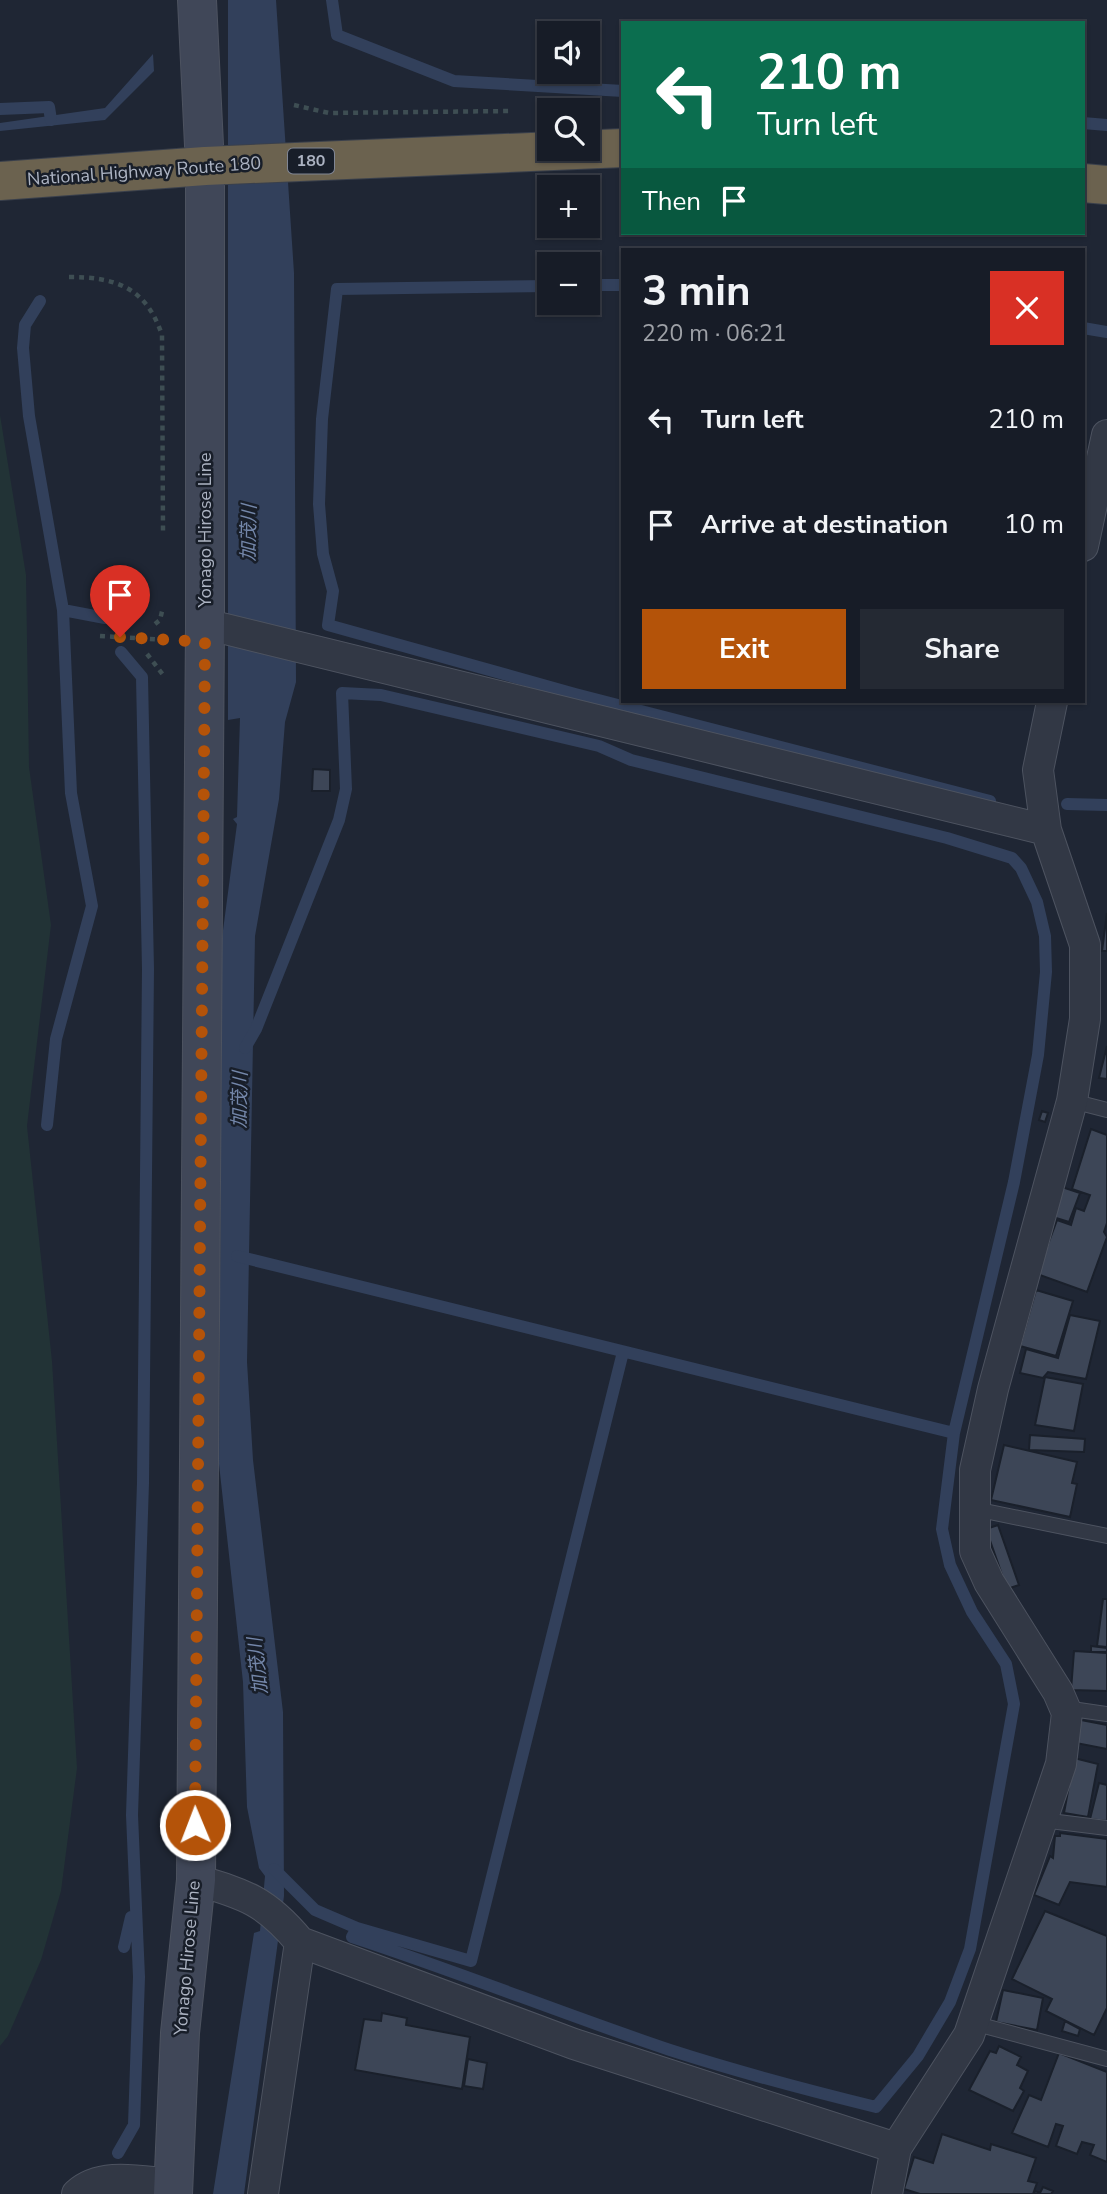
<!DOCTYPE html>
<meta charset="utf-8">
<style>
:root{--surface:#171c27;--page:#242933;--text:#f1f3f6;--muted:#9ea1a7;--line:#363a44;--accent:#b45309}
body{margin:0;font-family:"Nunito Sans","Noto Sans JP",sans-serif;background:var(--page);color:var(--text);height:100vh;display:flex;flex-direction:column;font-size:26px;white-space:nowrap}
*{box-sizing:border-box;margin:0}
p{font-size:23px;color:var(--muted)}
.icon{flex:none;width:38px;height:38px;fill:none;stroke:currentColor;stroke-width:2;stroke-linecap:round;stroke-linejoin:round}
.map{position:relative;flex:1;overflow:hidden}
.side{position:absolute;left:621px;top:248px;width:464px;height:455px;display:flex;flex-direction:column;background:var(--surface);border-radius:0px;box-shadow:0 2px 5px #0004,0 0 0 2px var(--line)}
.side>*{flex:none}
.guide{position:absolute;left:621px;top:21px;width:464px;height:214px;border-radius:0px;box-shadow:0 2px 5px #0004,0 0 0 2px var(--line);background:#0b6e4f;color:#fff;overflow:hidden}
.fabs{position:absolute;left:537px;top:21px;display:grid;gap:14px}
.fabs a{display:grid;place-items:center;width:63px;height:63px;border-radius:0px;background:var(--surface);box-shadow:0 2px 5px #0004,0 0 0 2px var(--line);font-size:35px}
.pin{position:absolute;display:grid;place-items:center;width:60px;height:60px;color:#fff;margin:-72px -30px;border-radius:50% 50% 50% 0;rotate:-45deg;box-shadow:0 0 7px #0007}
.pin .icon{rotate:45deg}
.me{position:absolute;width:77px;margin:-38px;rotate:359deg;stroke-linejoin:round;filter:drop-shadow(0 0 5px #0008)}
.turn{display:flex;align-items:center;gap:24px;height:147px;padding:0 21px;font-size:32px}
.turn .icon{width:91px;height:91px;stroke-width:2.5}
.turn b{display:block;font-size:49px;line-height:60px}
.then{display:flex;align-items:center;height:66px;padding:0 21px;background:#0003;gap:14px;font-size:26px}
.round{display:grid;place-items:center;flex:none;width:74px;height:74px;border-radius:0px;background:var(--page)}
.headline{display:flex;align-items:center;justify-content:space-between;height:119px;padding:0 21px}
h1{font-size:42px;font-weight:700;line-height:52px}
.button{display:flex;gap:14px;margin-top:auto;padding:14px 21px}
.button a{flex:1;height:80px;border-radius:0px;background:var(--accent);color:#fff;font-size:28px;font-weight:700;line-height:80px;text-align:center}
.button a+a{background:var(--page);color:var(--text)}
ul{padding:0;list-style:none}
li{display:flex;align-items:center;gap:21px;height:105px;padding:0 21px}
li div{flex:1}
li b{display:block;font-size:26px}
li em{font-style:normal}
.map>svg:first-child{display:block}
</style>
<div class="map">
<svg width="1107" height="2194" viewBox="0 0 1107 2194">
<rect width="100%" height="100%" fill="#1f2634"/>
<path fill="#223336" d="M0,415L26,575L29,767L51,925L27,1126L52,1361L77,1768L61,1891L41,1960L8,2036L0,2046Z"/>
<path fill="#32405b" d="M228,0H276L294,273L296,682L285,722L279,799L255,936L247,1362L253,1460L283,1712L284,1896L244,2194H213L254,1933L260,1931L265,1876L259,1868L247,1807L243,1682L219,1464L222,938L237,824L233,819L237,817L240,718L228,720Z
M153,54L154,71L105,120L0,131V123L105,108Z"/>
<g fill="none" stroke-linecap="round" stroke-linejoin="round">
<path stroke="#32405b" stroke-width="12" d="M332,0L337,35L454,81L623,91
M0,109L49,107L51,120
M1083,123L1107,125
M588,285H623
M550,286L337,289L322,419L319,504L323,554L333,591L328,625L575,694L990,801
M40,301L25,325L23,348L29,416L63,610L71,793L92,906L56,1039L47,1125
M1083,328L1107,332
M63,610L105,618L135,613
M1067,804L1107,805
M245,1048L256,1029L339,820L346,789L342,693L381,695L599,746L631,760L947,838L1012,858L1021,868L1037,902L1045,936L1046,972L1038,1055L1014,1182L954,1433L942,1529L950,1565L972,1612L1006,1664L1014,1704L970,1949L950,2002L918,2056L876,2107C807,2090 738,2072 670,2050C563,2014 459,1972 352,1937L357,1928
M237,1256L954,1433
M274,1869L315,1910L357,1928L471,1961L623,1352
M124,1947L131,1917
M118,2153L134,2125L139,1977L132,1815L143,1483L148,969L142,677L121,652"/>
</g>
<path fill="#3d4657" stroke="#1a202b" stroke-width="2" d="M313,769L330,770V791H312Z
M1107,913V951H1102Z
M1107,1046V1079L1099,1078Z
M1042,1111L1048,1113L1045,1122L1039,1120Z
M1091,1129L1107,1135V1223L1104,1232L1107,1237L1087,1292L1037,1274L1057,1220L1071,1225L1076,1208L1084,1211L1090,1195L1072,1189Z
M1059,1186L1080,1193L1069,1222L1056,1218L1054,1221Z
M1036,1290L1073,1301L1056,1356L1020,1346Z
M1070,1315L1100,1321L1086,1379L1048,1372L1043,1378L1020,1373L1026,1349L1058,1358Z
M1045,1377L1083,1384L1074,1431L1035,1425Z
M1030,1435L1085,1439L1084,1452L1029,1450Z
M1004,1445L1077,1462L1072,1483L1077,1484L1070,1517L991,1500Z
M998,1525L1019,1585L1007,1589L986,1529Z
M1103,1599H1107V1647L1097,1646Z
M1091,1646L1107,1648V1652H1091Z
M1074,1651L1107,1653V1691L1071,1690Z
M1081,1720L1107,1725V1749L1076,1743Z
M1074,1758L1098,1764L1088,1817L1064,1813Z
M1099,1783L1107,1785V1821L1090,1819Z
M1060,1833L1107,1839V1887L1070,1882L1059,1905L1034,1895L1050,1856L1053,1858L1055,1836H1060Z
M1045,1911L1107,1936V2008L1094,2035L1046,2011L1052,1999L1012,1979Z
M1003,1990L1043,1998L1037,2030L996,2022Z
M382,2013L407,2018L406,2025L470,2037L462,2089L355,2070L364,2019L381,2021Z
M1065,2021L1080,2029L1078,2036L1062,2031Z
M999,2046L1021,2057L1017,2065L1028,2071L1020,2088L1024,2091L1013,2111L969,2090L990,2051L996,2053Z
M1059,2053L1107,2072V2162L1090,2155L1094,2145L1082,2142L1077,2154L1056,2146L1063,2126L1056,2124L1048,2147L1012,2133L1029,2095L1041,2100Z
M468,2059L487,2063L483,2089L464,2086Z
M942,2134L990,2150L991,2144L1036,2158L1028,2181L1037,2183L1033,2194H920L904,2189L914,2157L933,2163Z
M1043,2187L1053,2191L1051,2194H1034L1035,2191L1040,2193Z"/>
<g fill="none" stroke-linecap="round" stroke-linejoin="round">
<g stroke="#4d5360" stroke-width="16">
<path id="lane" d="M1072,1101L1107,1110
M975,1509L1107,1536
M1065,1708L1107,1714
M1042,1820L1107,1828
M973,2023L1107,2059"/>
</g>
<g stroke="#4d5360" stroke-width="32">
<path id="street" d="M1083,546L1107,435
M205,624L1046,830
M196,1880C245,1894 266,1901 300,1942L574,2044L896,2148
M77,2194C102,2171 143,2182 174,2184
M263,2194L300,1942
M887,2194L896,2148L969,2035L1061,1764L1067,1713L1058,1692L989,1582L975,1551V1470L993,1389L1072,1101L1085,1019V945L1046,830L1038,770L1052,702"/>
</g>
<g stroke="#4d5360" stroke-width="40">
<path id="secondary" d="M173,2194L180,2033L196,1880L205,624V166L197,0"/>
</g>
<g stroke="#3a404c" stroke-width="40">
<path id="highway" d="M0,181L205,166L623,148
M1083,183L1107,185"/>
</g>
<path stroke="#3e4e53" stroke-width="4.5" stroke-dasharray="5 5" stroke-linecap="butt" d="M294,105L329,113L510,111
M69,277C115,277 146,287 162,335L163,532
M155,624L160,620L163,607
M100,636L166,640
M147,654L164,676"/>
<use href="#lane" stroke="#323845" stroke-width="14"/>
<use href="#street" stroke="#323845" stroke-width="30"/>
<use href="#secondary" stroke="#404758" stroke-width="38"/>
<use href="#highway" stroke="#6b624f" stroke-width="38"/>
</g>
<g fill="none" stroke-linecap="round" stroke-linejoin="round">
<path stroke="#b45309" stroke-width="12" stroke-dasharray="0 21.6" d="M120,637L205,642L195,1825"/>
</g>
<g text-anchor="middle" dominant-baseline="central" stroke-width="5" stroke-linejoin="round" paint-order="stroke">
<rect fill="#181e29" stroke="#808694" stroke-width="2" x="288" y="148.5" width="46" height="25" rx="5"/>
<g font-size="16" font-weight="bold" fill="#acb3c2">
<text x="311" y="161">180</text>
</g>
<g font-size="18" fill="#acb3c2" stroke="#181e29">
<text transform="translate(144 171) rotate(-4)">National Highway Route 180</text>
<text transform="translate(205 530) rotate(-90)">Yonago Hirose Line</text>
<text transform="translate(187 1958) rotate(-85)">Yonago Hirose Line</text>
</g>
<g font-size="19" font-style="italic" fill="#7487aa" stroke="#181e29">
<text transform="translate(249 533) rotate(-89)">加茂川</text>
<text transform="translate(240 1100) rotate(-89)">加茂川</text>
<text transform="translate(258 1666) rotate(-96)">加茂川</text>
</g>
</g>
</svg>
<div class="fabs">
<a><svg class="icon" aria-label="sound" viewBox="0 0 24 24"><path d="M4 9h4l5-4v14l-5-4H4zM17 9q2 3 0 6"/></svg></a>
<a><svg class="icon" aria-label="search" viewBox="0 0 24 24"><circle cx="10" cy="10" r="6"/><path d="M15 15l6 6"/></svg></a>
<a>+</a>
<a>−</a>
</div>
<div class="pin" style="left:120px;top:637px;background:#d93025"><svg class="icon" aria-label="arrive" viewBox="0 0 24 24"><path d="M6 21V4h12l-3 4 3 4H6"/></svg></div>
<svg class="me" style="left:195px;top:1825px" viewBox="-20 -20 40 40"><circle r="17" fill="#b45309" stroke="#fff" stroke-width="3"/><path d="M0-11L8 9 0 5-8 9z" fill="#fff"/></svg>
<div class="guide">
<div class="turn"><svg class="icon" aria-label="left" viewBox="0 0 24 24"><path d="M17 20v-9H6M10 6l-5 5 5 5"/></svg><div><b>210 m</b>Turn left</div></div>
<div class="then">Then<svg class="icon" aria-label="arrive" viewBox="0 0 24 24"><path d="M6 21V4h12l-3 4 3 4H6"/></svg></div>
</div>
<section class="side">
<div class="headline"><div><h1>3 min</h1><p>220 m · 06:21</p></div><a class="round" style="background:#d93025;color:#fff"><svg class="icon" aria-label="close" viewBox="0 0 24 24"><path d="M6 6l12 12M18 6L6 18"/></svg></a></div>
<ul>
<li><svg class="icon" aria-label="left" viewBox="0 0 24 24"><path d="M17 20v-9H6M10 6l-5 5 5 5"/></svg><div><b>Turn left</b></div><em>210 m</em></li>
<li><svg class="icon" aria-label="arrive" viewBox="0 0 24 24"><path d="M6 21V4h12l-3 4 3 4H6"/></svg><div><b>Arrive at destination</b></div><em>10 m</em></li>
</ul>
<div class="button"><a>Exit</a><a>Share</a></div>
</section>
</div>
